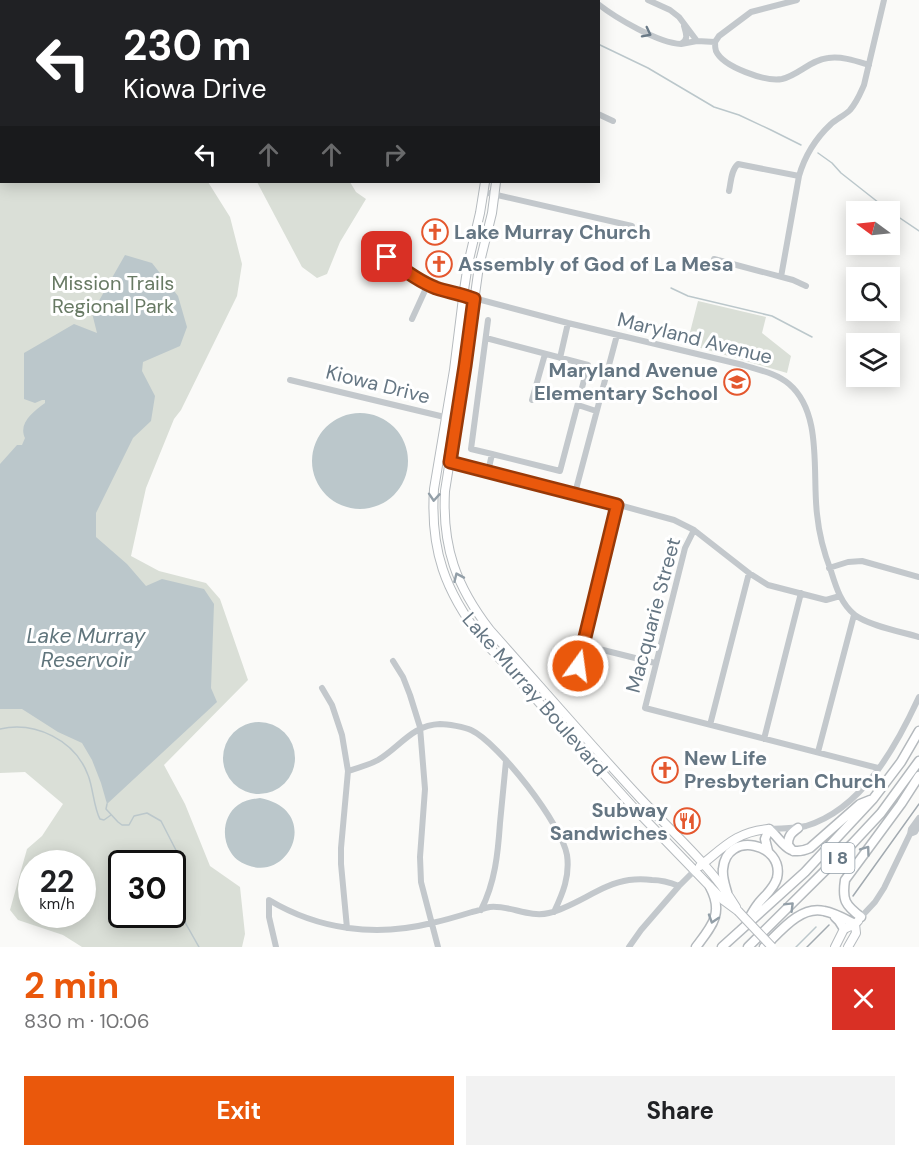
<!DOCTYPE html>
<meta charset="utf-8">
<style>
:root{--surface:#fff;--page:#f2f2f2;--text:#202124;--muted:#757577;--accent:#ea580c}
body{margin:0;font-family:"DM Sans",sans-serif;background:var(--page);color:var(--text);height:100vh;display:flex;flex-direction:column;font-size:22px;white-space:nowrap}
*{box-sizing:border-box;margin:0}
p{font-size:20px;color:var(--muted)}
.icon{flex:none;width:33px;height:33px;fill:none;stroke:currentColor;stroke-width:2;stroke-linecap:round;stroke-linejoin:round}
.map{position:relative;height:947px;overflow:hidden}
.drawer{display:flex;flex-direction:column;background:var(--surface);flex:1}
.drawer>*{flex:none}
.hud{position:absolute;left:0px;top:0px;width:600px;height:183px;box-shadow:0 3px 15px #0003;background:#202124;color:#fff;overflow:hidden}
.needle{width:39px;rotate:285deg}
.fabs{position:absolute;left:846px;top:201px;display:grid;gap:12px}
.fabs a{display:grid;place-items:center;width:54px;height:54px;border-radius:0px;background:var(--surface);box-shadow:0 3px 15px #0003;font-size:30px}
.speed{position:absolute;left:18px;top:850px;display:flex;gap:12px;font-size:30px;font-weight:700;text-align:center}
.speed>*{display:grid;place-content:center;width:78px;height:78px;border-radius:50%;background:var(--surface);box-shadow:0 3px 15px #0003;line-height:1}
.speed small{font-size:15px;font-weight:400}
.speed .limit{border:3px solid #111;border-radius:9px;background:#fff;color:#111}
.pin{position:absolute;display:grid;place-items:center;width:51px;height:51px;color:#fff;margin:-26px;border-radius:12px;box-shadow:0 3px 9px #0006}
.me{position:absolute;width:66px;margin:-33px;rotate:14deg;stroke-linejoin:round;filter:drop-shadow(0 0 4px #0008)}
.turn{display:flex;align-items:center;gap:21px;height:126px;padding:0 24px;font-size:27px}
.turn .icon{width:78px;height:78px;stroke-width:2.5}
.turn b{display:block;font-size:42px;line-height:51px}
.lanes{display:flex;align-items:center;height:57px;padding:0 24px;background:#0003;justify-content:center;gap:30px;direction:ltr}
.lanes .off{opacity:.35}
.round{display:grid;place-items:center;flex:none;width:63px;height:63px;border-radius:0px;background:var(--page)}
.head{display:flex;align-items:center;justify-content:space-between;height:102px;padding:0 24px}
h1{font-size:36px;font-weight:700;line-height:45px;color:var(--accent)}
.primary-button{display:flex;gap:12px;margin-top:auto;padding:12px 24px}
.primary-button a{flex:1;height:69px;border-radius:0px;background:var(--accent);color:#fff;font-size:24px;font-weight:700;line-height:69px;text-align:center}
.primary-button a+a{background:var(--page);color:var(--text)}
.map>svg:first-child{display:block}
</style>
<div class="map">
<svg width="919" height="947" viewBox="0 0 919 947">
<rect width="100%" height="100%" fill="#fafaf8"/>
<path fill="#dadfd7" fill-rule="evenodd" d="M0,50L2,53V182H208L230,217L242,264L237,296L181,410L174,419L146,488L131,556L159,571L206,583L220,599L248,680L164,765L185,804L210,866L240,887L245,934L242,947H82L63,935L18,920L10,910L27,849L42,836L63,804L25,772L0,773ZM32,864H82V915H32ZM122,864H172V915H122Z
M257,182H350L356,192L366,199L340,242L327,274L317,278L302,267Z
M698,301L766,317L762,333L791,356L787,373L687,344Z"/>
<path fill="#bbc7cb" d="M125,255L152,263L178,296L187,327L180,346L143,362L142,371L155,396L151,421L133,438L96,513V537L127,564L146,586L162,579L204,589L214,604L211,688L217,702L107,804L101,783L92,760L82,743L58,732L22,709H0V464L17,445H22L25,438C18,423 33,412 45,403V400H42L35,403L24,399V353L74,324L97,333L92,313Z
M312 461a48 48 0 1 1 96 0a48 48 0 1 1-96 0Z
M223 758a36 36 0 1 1 72 0a36 36 0 1 1-72 0Z
M260,798C322,810 290,883 247,865C239,862 234,858 230,851C221,836 224,815 238,805C245,800 253,799 260,798Z"/>
<g fill="none" stroke-linecap="round" stroke-linejoin="round">
<path stroke="#bbc7cb" stroke-width="1.5" d="M598,44L648,68L714,107L739,115L771,130L801,145
M818,153L832,163L841,173L855,184L888,210L919,231
M671,288L688,296L772,316L812,337
M0,729C35,721 75,740 88,775C93,787 94,809 100,819L104,820L111,815
M107,804L106,809L118,822L122,825H129L134,816L147,813L161,821L180,858L182,917L199,947
M796,947L816,927"/>
<g stroke="#b5babe" stroke-width="10">
<path id="major" d="M450,2V0
M461,2V0
M485,182L480,213L468,264L464,290L454,370L434,489C430,550 445,591 482,639L634,808L723,900L738,911
M496,182L492,213L479,266L465,366L445,491C442,547 456,586 490,630C540,686 589,743 640,798C673,833 711,866 736,907
M700,866C723,848 737,831 769,829
M835,947L844,929L855,924L858,921
M848,947L856,933L855,924"/>
</g>
<g stroke="#b4b9bd" stroke-width="11">
<path id="highway" d="M768,851L765,839L769,829C784,842 787,858 810,848L860,804L870,800
M793,851L788,845C788,836 791,833 798,828
M727,892C725,885 722,877 723,869C726,830 785,843 777,878C774,889 764,896 758,904C754,909 751,915 748,920
M835,917L839,921L844,929
M861,917C845,905 842,900 845,880L901,804L919,776
M696,947C712,926 724,913 710,887
M722,947L805,872L873,799L901,762L919,731
M748,947L853,843L881,813L919,761
M764,947C779,933 800,905 824,911C835,913 845,919 855,924"/>
</g>
<path stroke="#c3c8cc" stroke-width="6" d="M356,0L358,2
M648,0L670,10L679,17L697,41
M598,4C616,18 658,43 681,44C689,40 686,33 684,26
M715,42C715,45 715,48 716,51C723,67 766,82 782,79C799,75 810,60 828,58C842,56 856,61 869,65
M681,44L697,41L715,42L719,36L751,12L797,0
M598,114L613,121
M729,191C731,182 731,170 738,164L799,176
M484,192L632,226
M369,240C389,260 410,276 436,288L568,323L743,365C759,370 776,373 789,384C823,413 812,473 817,514C819,534 824,553 831,571C836,587 841,604 855,615C867,625 902,632 919,637
M714,259L793,280L806,286
M781,277L799,176C805,155 815,139 831,124C837,119 845,115 850,110C857,102 860,94 864,85L884,0
M412,319L428,284
M486,338L588,365L560,471L492,454
M560,358L568,323
M290,380L457,420
M532,400L545,354
M578,405L596,411
M450,462L575,493L674,520L694,530L749,573L768,585L826,600L840,596
M488,472L492,454L471,449L488,320
M575,493L617,335
M694,530L685,548L645,708L878,768
M829,568L848,562L862,561L919,577
M583,645L655,663
M393,661L403,677L410,695L420,727L425,789L420,857L421,882L438,947
M578,666L617,505
M322,688L332,705L342,735L348,771L341,848V864L347,928
M710,725L749,573
M764,739L801,593
M818,752L854,615
M348,771C358,768 369,765 378,760C400,747 412,725 440,724C447,724 465,727 471,730C499,743 562,825 567,855C570,876 563,893 554,912
M769,829C781,828 794,829 806,826C862,809 896,747 919,697
M910,834L915,832L919,825
M481,910C495,883 498,853 500,823C502,802 504,781 506,761
M861,917L875,902L884,888L910,834L911,829L919,818
M276,947L269,917V900C319,930 376,937 432,923C446,920 459,916 472,912C478,911 484,908 490,907C510,905 529,918 549,913C577,906 601,884 629,880C637,879 644,879 652,880C662,880 669,882 679,886
M629,947L641,930L679,886L694,871"/>
<use href="#major" stroke="#fff" stroke-width="8"/>
<use href="#highway" stroke="#fff" stroke-width="8"/>
<path stroke="#a2aab0" stroke-width="1.5" d="M853,896L919,804
M807,947L829,925"/>
<g stroke="#b5babe" stroke-width="10" stroke-linecap="butt">
<path id="major-bridge" d="M738,911L772,947"/>
</g>
<use href="#major-bridge" stroke="#fff" stroke-width="8"/>
</g>
<defs><path id="oneway-chevron" d="M-2-3.5L2.5 0L-2 3.5" fill="none" stroke-width="1.6" stroke-linecap="round" stroke-linejoin="round" transform="scale(1.5)"/></defs>
<use stroke="#6a7a87" href="#oneway-chevron" transform="translate(647 33) rotate(27)"/>
<g stroke="#939fa8">
<use href="#oneway-chevron" transform="translate(434 497) rotate(94)"/>
<use href="#oneway-chevron" transform="translate(458 577) rotate(-114)"/>
<use href="#oneway-chevron" transform="translate(866 850) rotate(-54)"/>
<use href="#oneway-chevron" transform="translate(790 906) rotate(-45)"/>
<use href="#oneway-chevron" transform="translate(713 919) rotate(108)"/>
</g>
<g fill="none" stroke-linecap="round" stroke-linejoin="round">
<g stroke="#983908" stroke-width="15">
<path id="route" d="M387,257C402,269 418,281 436,288C448,292 461,294 474,299L465,366L450,462L617,505L578,666"/>
</g>
<use href="#route" stroke="#ea580c" stroke-width="10"/>
</g>
<defs>
<g id="church-ring" transform="scale(1.35)"><circle r="9.5" fill="#fff" stroke="#e4572e" stroke-width="1.5"/><path d="M-1.2-6h2.4v3.5h3.3v2.4h-3.3V6h-2.4V-.1h-3.3v-2.4h3.3Z" fill="#e4572e"/></g>
<g id="school-ring" transform="scale(1.35)"><circle r="9.5" fill="#fff" stroke="#e4572e" stroke-width="1.5"/><path d="M0-5L7-2L0 1L-7-2ZM-4 1L0 2.5L4 1V4Q0 6-4 4Z" fill="#e4572e"/></g>
<g id="restaurant-ring" transform="scale(1.35)"><circle r="9.5" fill="#fff" stroke="#e4572e" stroke-width="1.5"/><path d="M-5-6h1v4h1v-4h1v4h1v-4h1v5L-1.5 .5V6h-2V.5L-5-1ZM5-6V6H3V1.5H1.5Q1.5-4 5-6Z" fill="#e4572e"/></g>
</defs>
<g fill-rule="evenodd">
<use href="#church-ring" x="435" y="232"/>
<use href="#church-ring" x="439" y="264"/>
<use href="#school-ring" x="737" y="382"/>
<use href="#church-ring" x="665" y="770"/>
<use href="#restaurant-ring" x="687" y="821"/>
</g>
<g text-anchor="middle" dominant-baseline="central" stroke-width="6" stroke-linejoin="round" paint-order="stroke">
<rect fill="#fff" stroke="#939fa8" stroke-width="1.5" x="821.5" y="843" width="33" height="30" rx="4.5"/>
<g font-size="18" font-weight="bold" fill="#657683">
<text x="838" y="858">I 8</text>
</g>
<g font-size="20" font-weight="bold" fill="#657683" stroke="#fff" text-anchor="start">
<text x="454" y="232">Lake Murray Church</text>
<text x="458" y="264">Assembly of God of La Mesa</text>
<text x="718" y="370" text-anchor="end">Maryland Avenue<tspan x="718" dy="23">Elementary School</tspan></text>
<text x="684" y="758">New Life<tspan x="684" dy="23">Presbyterian Church</tspan></text>
<text x="668" y="810" text-anchor="end">Subway<tspan x="668" dy="23">Sandwiches</tspan></text>
</g>
<g font-size="20" fill="#687a64" stroke="#fff">
<text x="113" y="283">Mission Trails<tspan x="113" dy="23">Regional Park</tspan></text>
</g>
<g font-size="20" fill="#657683" stroke="#fff">
<text transform="translate(695 338) rotate(14)">Maryland Avenue</text>
<text transform="translate(378 384) rotate(14)">Kiowa Drive</text>
<text transform="translate(653 615) rotate(-75)">Macquarie Street</text>
<text transform="translate(535 694) rotate(49)">Lake Murray Boulevard</text>
</g>
<g font-size="21" font-style="italic" fill="#60757c" stroke="#fff">
<text x="86" y="636">Lake Murray<tspan x="86" dy="24">Reservoir</tspan></text>
</g>
</g>
</svg>
<div class="fabs">
<a><svg class="needle" viewBox="-14 -14 28 28"><path d="M0-13l5 13h-10z" fill="#e53935"/><path d="M0 13l5-13h-10z" fill="#757577"/></svg></a>
<a><svg class="icon" aria-label="search" viewBox="0 0 24 24"><circle cx="10" cy="10" r="6"/><path d="M15 15l6 6"/></svg></a>
<a><svg class="icon" aria-label="layers" viewBox="0 0 24 24"><path d="M12 4l9 5-9 5-9-5zM3 14l9 5 9-5"/></svg></a>
</div>
<div class="speed"><div>22<small>km/h</small></div><div class="limit">30</div></div>
<div class="pin" style="left:387px;top:257px;background:#d93025"><svg class="icon" aria-label="arrive" viewBox="0 0 24 24"><path d="M6 21V4h12l-3 4 3 4H6"/></svg></div>
<svg class="me" style="left:578px;top:666px" viewBox="-20 -20 40 40"><circle r="17" fill="#ea580c" stroke="#fff" stroke-width="3"/><path d="M0-11L8 9 0 5-8 9z" fill="#fff"/></svg>
<div class="hud">
<div class="turn"><svg class="icon" aria-label="left" viewBox="0 0 24 24"><path d="M17 20v-9H6M10 6l-5 5 5 5"/></svg><div><b>230 m</b>Kiowa Drive</div></div>
<div class="lanes"><svg class="icon" aria-label="left" viewBox="0 0 24 24"><path d="M17 20v-9H6M10 6l-5 5 5 5"/></svg><svg class="icon off" aria-label="ahead" viewBox="0 0 24 24"><path d="M12 20V5M6 11l6-6 6 6"/></svg><svg class="icon off" aria-label="ahead" viewBox="0 0 24 24"><path d="M12 20V5M6 11l6-6 6 6"/></svg><svg class="icon off" aria-label="right" viewBox="0 0 24 24"><path d="M7 20v-9h11M14 6l5 5-5 5"/></svg></div>
</div>
</div>
<section class="drawer">
<div class="head"><div><h1>2 min</h1><p>830 m · 10:06</p></div><a class="round" style="background:#d93025;color:#fff"><svg class="icon" aria-label="close" viewBox="0 0 24 24"><path d="M6 6l12 12M18 6L6 18"/></svg></a></div>
<div class="primary-button"><a>Exit</a><a>Share</a></div>
</section>
